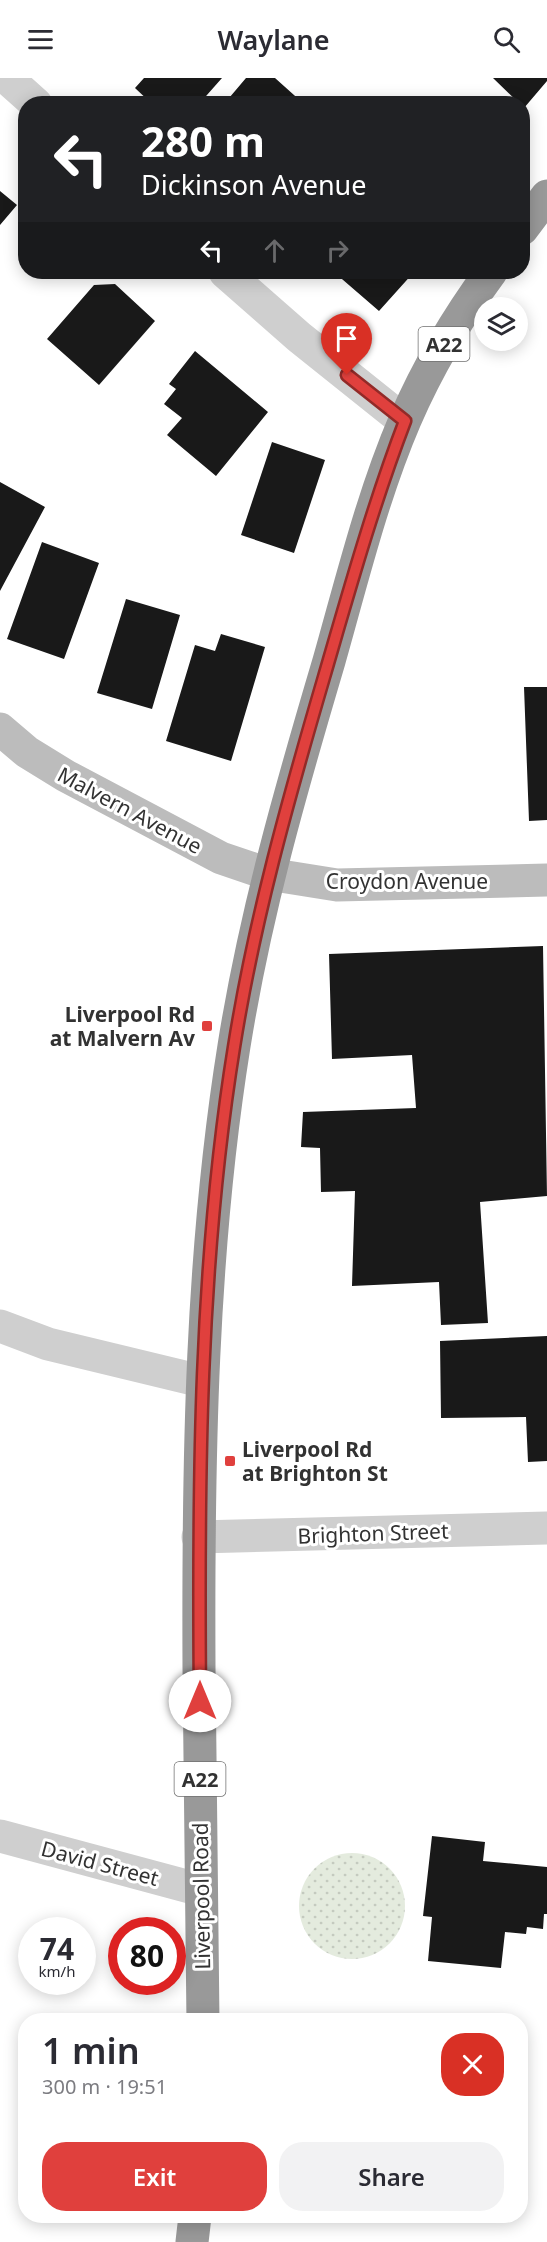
<!DOCTYPE html>
<meta charset="utf-8">
<style>
:root{--surface:#fff;--page:#f2f2f3;--text:#2b2b33;--muted:#7c7c81;--accent:#e0403d}
body{margin:0;font-family:"Noto Sans",sans-serif;background:var(--page);color:var(--text);height:100vh;display:flex;flex-direction:column;font-size:22px;white-space:nowrap}
*{box-sizing:border-box;margin:0}
p{font-size:20px;color:var(--muted)}
.icon{flex:none;width:33px;height:33px;fill:none;stroke:currentColor;stroke-width:2;stroke-linecap:round;stroke-linejoin:round}
.map{position:relative;flex:1;overflow:hidden}
.panel{position:absolute;left:18px;top:1935px;width:510px;height:210px;display:flex;flex-direction:column;background:var(--surface);border-radius:24px;box-shadow:0 3px 15px #0003}
.panel>*{flex:none}
.top-card{position:absolute;left:18px;top:18px;width:512px;height:183px;border-radius:24px;box-shadow:0 3px 15px #0003;background:#202124;color:#fff;overflow:hidden}
.controls{position:absolute;left:474px;top:219px;display:grid;gap:12px}
.controls a{display:grid;place-items:center;width:54px;height:54px;border-radius:50%;background:var(--surface);box-shadow:0 3px 15px #0003;font-size:30px}
.speed{position:absolute;left:18px;top:1839px;display:flex;gap:12px;font-size:30px;font-weight:700;text-align:center}
.speed>*{display:grid;place-content:center;width:78px;height:78px;border-radius:50%;background:var(--surface);box-shadow:0 3px 15px #0003;line-height:1}
.speed small{font-size:15px;font-weight:400}
.speed .limit{border:9px solid #d22;background:#fff;color:#111}
.pin{position:absolute;display:grid;place-items:center;width:51px;height:51px;color:#fff;margin:-62px -26px;border-radius:50% 50% 50% 0;rotate:-45deg;box-shadow:0 0 6px #0007}
.pin .icon{rotate:45deg}
.me{position:absolute;width:66px;margin:-33px;rotate:0deg;stroke-linejoin:round;filter:drop-shadow(0 0 4px #0008)}
.turn{display:flex;align-items:center;gap:21px;height:126px;padding:0 24px;font-size:27px}
.turn .icon{width:78px;height:78px;stroke-width:2.5}
.turn b{display:block;font-size:42px;line-height:51px}
.lanes{display:flex;align-items:center;height:57px;padding:0 24px;background:#0003;justify-content:center;gap:30px;direction:ltr}
.lanes .off{opacity:.35}
.round{display:grid;place-items:center;flex:none;width:63px;height:63px;border-radius:24px;background:var(--page)}
.summary{display:flex;align-items:center;justify-content:space-between;height:102px;padding:0 24px}
h1{font-size:36px;font-weight:600;line-height:45px}
.primary-button{display:flex;gap:12px;margin-top:auto;padding:12px 24px}
.primary-button a{flex:1;height:69px;border-radius:24px;background:var(--accent);color:#fff;font-size:24px;font-weight:600;line-height:69px;text-align:center}
.primary-button a+a{background:var(--page);color:var(--text)}
header{display:flex;justify-content:space-between;align-items:center;height:78px;padding:0 24px;background:var(--surface);font-size:27px;font-weight:600}
.map>svg:first-child{display:block}
</style>
<header><svg class="icon" aria-label="menu" viewBox="0 0 24 24"><path d="M4 6h16M4 12h16M4 18h16"/></svg>Waylane<svg class="icon" aria-label="search" viewBox="0 0 24 24"><circle cx="10" cy="10" r="6"/><path d="M15 15l6 6"/></svg></header>
<div class="map">
<svg width="547" height="2164" viewBox="0 0 547 2164">
<defs>
<pattern id="grass-dots" width="8" height="8" patternUnits="userSpaceOnUse" patternTransform="scale(1.5)"><rect width="8" height="8" fill="#e4ebde"/><path d="M2 2h.1M6 6h.1" fill="none" stroke="#c4cabf" stroke-width="1.8" stroke-linecap="round"/></pattern>
</defs>
<rect width="100%" height="100%" fill="#fff"/>
<path fill="url(#grass-dots)" d="M299 1828a53 53 0 1 1 106 0a53 53 0 1 1-106 0Z"/>
<path fill="#191919" d="M144,0H222L199,26H152L135,10Z
M246,0H275L304,26H224Z
M493,0H547V3L524,30Z
M0,113L17,127L0,147Z
M337,194H414L379,233L335,195Z
M115,206L155,243L99,307L47,261L94,207Z
M195,273L268,334L216,398L167,357L182,340L164,326L176,311L169,306Z
M272,364L325,382L294,475L241,457Z
M0,404L45,429L0,513Z
M42,464L99,485L64,581L7,561Z
M126,521L180,537L152,631L97,615Z
M221,556L265,569L231,683L166,663L195,567L215,573Z
M524,609H547V742L529,743Z
M543,868L547,1118L480,1124L488,1245L441,1247L439,1204L352,1208L355,1113L321,1114L320,1070L301,1069L303,1034L416,1030L412,977L332,981L329,876Z
M547,1258V1383L528,1384L526,1339L441,1340L440,1263Z
M432,1758L485,1764L483,1783L547,1789V1836H544L543,1851L527,1849L526,1856L505,1854L501,1890L428,1883L432,1839L423,1838Z"/>
<g fill="none" stroke-linecap="round" stroke-linejoin="round">
<path stroke="#cfcfcf" stroke-width="33" d="M7,0L36,26
M225,194L299,259L404,343
M0,1248L48,1266L201,1303
M198,1459L547,1450
M0,1758L201,1812"/>
<path stroke="#bcbcbc" stroke-width="33" d="M0,651L27,674L66,698L221,780L268,796L337,807L547,802"/>
<path stroke="#999" stroke-width="33" d="M522,151L547,118
M203,1942C201,1825 200,1708 199,1590C198,1383 201,1174 234,968C255,836 291,711 329,583C352,502 372,419 405,342C428,289 457,240 491,194
M192,2164L195,2138"/>
</g>
<g fill="none" stroke-linecap="round" stroke-linejoin="round">
<g stroke="#922a28" stroke-width="15">
<path id="route" d="M200,1623C198,1405 199,1185 234,969C254,843 288,722 324,599C349,513 373,427 405,343L347,297"/>
</g>
<use href="#route" stroke="#e0403d" stroke-width="10"/>
</g>
<g fill="#e0403d" stroke="#fff" stroke-width="2">
<rect x="201" y="942" width="12" height="12" rx="3"/>
<rect x="224" y="1377" width="12" height="12" rx="3"/>
</g>
<g text-anchor="middle" dominant-baseline="central" stroke-width="6" stroke-linejoin="round" paint-order="stroke">
<g fill="#fff" stroke="#707070" stroke-width="1.5">
<rect x="418.5" y="249" width="51" height="34" rx="4.5"/>
<rect x="174.5" y="1684" width="51" height="34" rx="4.5"/>
</g>
<g font-size="20" font-weight="bold" fill="#323232">
<text x="444" y="266">A22</text>
<text x="200" y="1701">A22</text>
</g>
<g font-size="21" fill="#323232" stroke="#fff">
<text transform="translate(130 732) rotate(28)">Malvern Avenue</text>
<text x="407" y="803">Croydon Avenue</text>
<text transform="translate(373 1455) rotate(-2)">Brighton Street</text>
<text transform="translate(100 1785) rotate(15)">David Street</text>
<text transform="translate(201 1818) rotate(-91)">Liverpool Road</text>
</g>
<g font-size="21" font-weight="bold" fill="#323232" stroke="#fff" text-anchor="end">
<text x="195" y="936">Liverpool Rd<tspan x="195" dy="24">at Malvern Av</tspan></text>
<text x="242" y="1371" text-anchor="start">Liverpool Rd<tspan x="242" dy="24">at Brighton St</tspan></text>
</g>
</g>
</svg>
<div class="controls">
<a><svg class="icon" aria-label="layers" viewBox="0 0 24 24"><path d="M12 4l9 5-9 5-9-5zM3 14l9 5 9-5"/></svg></a>
</div>
<div class="speed"><div>74<small>km/h</small></div><div class="limit">80</div></div>
<div class="pin" style="left:347px;top:297px;background:#d93025"><svg class="icon" aria-label="arrive" viewBox="0 0 24 24"><path d="M6 21V4h12l-3 4 3 4H6"/></svg></div>
<svg class="me" style="left:200px;top:1623px" viewBox="-20 -20 40 40"><circle r="19" fill="#fff"/><path d="M0-13L10 11 0 6-10 11z" fill="#e0403d"/></svg>
<div class="top-card">
<div class="turn"><svg class="icon" aria-label="left" viewBox="0 0 24 24"><path d="M17 20v-9H6M10 6l-5 5 5 5"/></svg><div><b>280 m</b>Dickinson Avenue</div></div>
<div class="lanes"><svg class="icon" aria-label="left" viewBox="0 0 24 24"><path d="M17 20v-9H6M10 6l-5 5 5 5"/></svg><svg class="icon off" aria-label="ahead" viewBox="0 0 24 24"><path d="M12 20V5M6 11l6-6 6 6"/></svg><svg class="icon off" aria-label="right" viewBox="0 0 24 24"><path d="M7 20v-9h11M14 6l5 5-5 5"/></svg></div>
</div>
<section class="panel">
<div class="summary"><div><h1>1 min</h1><p>300 m · 19:51</p></div><a class="round" style="background:#d93025;color:#fff"><svg class="icon" aria-label="close" viewBox="0 0 24 24"><path d="M6 6l12 12M18 6L6 18"/></svg></a></div>
<div class="primary-button"><a>Exit</a><a>Share</a></div>
</section>
</div>
